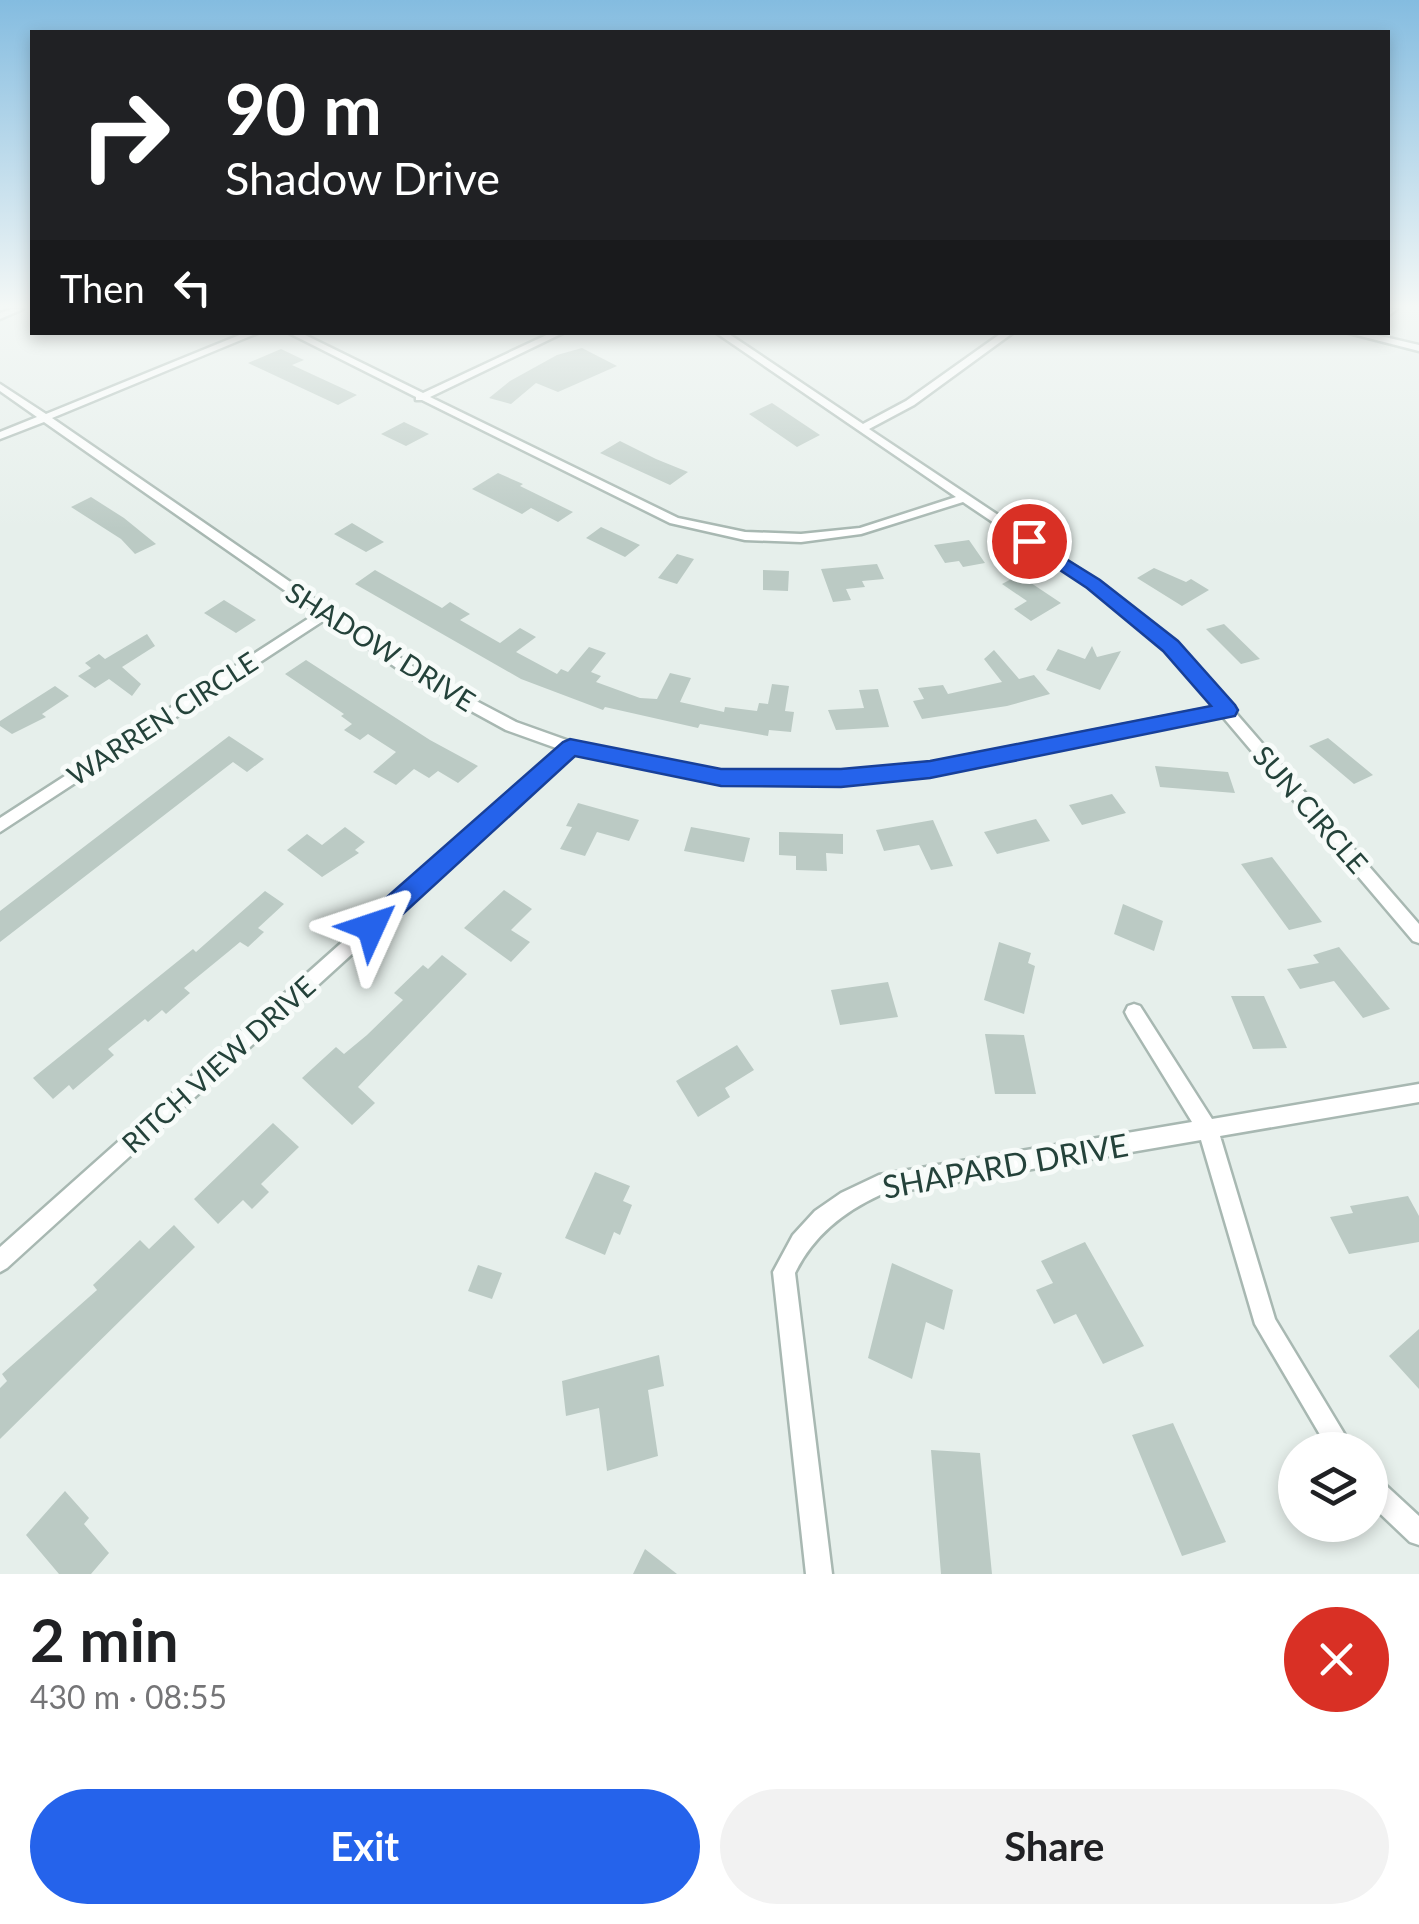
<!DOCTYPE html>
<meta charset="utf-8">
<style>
:root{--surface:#fff;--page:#f2f2f2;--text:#202124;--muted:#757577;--accent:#2563eb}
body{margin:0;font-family:Lato,sans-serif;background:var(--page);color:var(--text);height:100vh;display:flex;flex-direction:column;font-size:38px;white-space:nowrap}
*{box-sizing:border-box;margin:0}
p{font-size:32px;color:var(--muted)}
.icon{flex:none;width:55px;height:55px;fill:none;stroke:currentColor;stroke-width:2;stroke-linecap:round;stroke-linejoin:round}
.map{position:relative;height:1574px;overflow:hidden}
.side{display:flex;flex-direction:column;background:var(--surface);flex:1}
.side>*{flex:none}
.banner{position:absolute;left:30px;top:30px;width:1360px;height:305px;border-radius:0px;box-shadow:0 5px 15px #0003;background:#202124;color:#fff;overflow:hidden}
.fabs{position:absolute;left:1278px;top:1432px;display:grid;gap:20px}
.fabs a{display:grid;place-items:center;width:110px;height:110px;border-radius:50%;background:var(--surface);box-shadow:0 5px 15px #0003;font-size:50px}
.pin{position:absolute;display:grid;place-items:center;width:85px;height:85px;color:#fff;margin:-42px;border:5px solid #fff;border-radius:50%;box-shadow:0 2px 10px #0007}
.me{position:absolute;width:110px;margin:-55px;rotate:48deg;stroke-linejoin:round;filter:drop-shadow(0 0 8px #0008)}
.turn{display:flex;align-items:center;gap:35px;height:210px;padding:0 30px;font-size:45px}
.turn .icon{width:130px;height:130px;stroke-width:2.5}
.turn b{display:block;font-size:70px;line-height:85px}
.then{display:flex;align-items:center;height:95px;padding:0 30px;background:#0003;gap:20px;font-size:38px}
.round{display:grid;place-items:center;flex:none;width:105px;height:105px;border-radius:52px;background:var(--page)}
.summary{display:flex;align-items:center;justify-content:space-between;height:170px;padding:0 30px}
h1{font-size:60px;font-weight:700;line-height:75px}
.primary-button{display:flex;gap:20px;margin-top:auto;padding:20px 30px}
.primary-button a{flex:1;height:115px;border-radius:60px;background:var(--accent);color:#fff;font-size:40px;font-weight:700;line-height:115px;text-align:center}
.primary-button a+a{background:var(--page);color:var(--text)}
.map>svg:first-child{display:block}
</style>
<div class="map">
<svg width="1419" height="1574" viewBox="0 0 1419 1574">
<rect width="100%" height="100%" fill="#e6efeb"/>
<path fill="#bbcac4" d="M582,348L617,366L558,392L536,383L511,404L489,398L510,381L557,355Z
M281,349L304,360L292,365L357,395L338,405L248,363Z
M772,403L820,435L797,447L749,414Z
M404,422L429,434L406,446L381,434Z
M620,441L656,459L688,472L670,485L600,453Z
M498,473L523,484L520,486L573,512L558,522L531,508L522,514L472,489Z
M91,497L124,518L156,544L135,554L121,539L71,507Z
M352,523L384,542L366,552L334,534Z
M601,527L640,545L625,557L586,538Z
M969,540L985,563L963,567L959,561L945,563L934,545Z
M677,554L694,559L677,584L658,578Z
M877,564L884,579L862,581L865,587L846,589L851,600L833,602L821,569Z
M1154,568L1186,582L1191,579L1209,590L1182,606L1137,578Z
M375,570L442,608L450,602L470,614L460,620L500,643L520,628L536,637L516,652L557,674L561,669L568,672L589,647L606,653L591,672L601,676L596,682L640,698L657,699L670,673L691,678L680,702L724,712L725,707L757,711L759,703L768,704L772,684L789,686L785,711L794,712L791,732L769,730L768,736L700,724L698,728L605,707L603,710L521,679L355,584Z
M763,570L789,571L788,591L763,590Z
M1019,575L1061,603L1031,621L1014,609L1027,601L1002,584Z
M224,600L256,620L236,633L204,613Z
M1224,624L1260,659L1241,664L1206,629Z
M147,634L155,646L122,667L141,684L132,696L109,679L95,688L78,676L91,668L85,663L99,654L105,659Z
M1092,646L1097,657L1121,651L1100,690L1046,670L1058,649L1085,659Z
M994,650L1019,679L1034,675L1050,694L1007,706L922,719L913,701L924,699L918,688L943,685L948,694L1002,682L984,659Z
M306,660L430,740L478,766L458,783L438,771L429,778L414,769L396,785L373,772L396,752L368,734L360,740L344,730L352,724L341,716L344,714L285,674Z
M55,686L69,696L42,714L46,717L12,734L0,726V721Z
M878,689L889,727L836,730L828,710L864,708L859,690Z
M229,736L264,759L247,772L233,762L0,942V911Z
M1328,738L1373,775L1354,784L1309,746Z
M1155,766L1228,772L1235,793L1160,787Z
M1112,794L1126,813L1082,825L1069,805Z
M578,803L639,820L629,841L597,832L585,856L560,849L572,827L566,826Z
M1036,819L1050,841L997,854L984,832Z
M933,820L953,866L931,870L919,845L884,851L876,830Z
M345,827L365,842L355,850L359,853L322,877L287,850L307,834L322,845Z
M691,827L750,838L744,862L684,851Z
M779,832L843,834V854L826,853L827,871L796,870V856L779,855Z
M1272,857L1322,922L1289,930L1241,864Z
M504,890L532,909L511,930L530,942L511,962L464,928Z
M265,891L284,904L258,928L264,932L248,947L240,942L228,952L184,988L190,993L166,1014L162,1010L148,1022L145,1019L108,1049L114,1055L73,1090L69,1085L53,1099L33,1078L193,949L196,952Z
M1123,904L1163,921L1154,951L1114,934Z
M999,942L1031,953L1028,963L1035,966L1024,1014L984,1000Z
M1339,947L1390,1009L1363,1018L1334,981L1300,989L1287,969L1319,963L1313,955Z
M442,955L467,974L358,1087L375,1103L352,1125L302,1078L336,1047L344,1054L367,1035L403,1000L394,993L423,965L428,969Z
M888,982L898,1017L840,1025L831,990Z
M1231,996H1264L1287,1048L1253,1049Z
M985,1034L1024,1035L1036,1094H995Z
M737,1045L754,1070L725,1088L730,1097L698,1117L676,1081Z
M273,1123L299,1147L261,1184L269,1192L252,1209L243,1200L218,1224L194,1199Z
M595,1172L630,1186L623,1201L632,1205L620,1235L614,1232L605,1255L565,1238Z
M1408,1196L1419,1216V1242L1349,1254L1330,1217L1353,1213L1350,1206Z
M174,1225L195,1247L0,1439V1388L7,1381L2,1374L97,1290L93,1285L140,1240L149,1249Z
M1085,1242L1144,1346L1103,1364L1076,1314L1054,1324L1036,1290L1053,1283L1041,1261Z
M892,1263L953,1290L944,1330L926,1322L912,1379L868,1358Z
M478,1265L502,1273L492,1299L468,1291Z
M1419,1329V1389L1389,1356Z
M659,1355L664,1386L648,1390L658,1456L607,1471L599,1408L566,1416L562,1381Z
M1173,1423L1226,1542L1182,1556L1132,1435Z
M931,1450L980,1453L992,1574H941Z
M65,1491L89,1518L84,1524L109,1553L91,1574H59L26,1535Z
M645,1549L677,1574H633Z"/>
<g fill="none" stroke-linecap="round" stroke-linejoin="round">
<g stroke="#a8b8b2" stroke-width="5">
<path id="minor" d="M12,309H23L0,319V313Z
M1388,309H1397L1388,316Z
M247,332H260L52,418L421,672L516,722L572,742L721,772H841L930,763L1215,707L1165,649L1089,587L963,502L861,534L801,542L745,540L670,523L422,400H416V397L287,332H299L423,393L553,332H565L430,397L678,518L745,532L801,534L860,528L956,497L715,332H726L863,424L906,401L1003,332H1014L914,405L869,429L1097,581L1175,643L1419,924V943L1413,941L1222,716L930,775L841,784H721L573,753L7,1268L0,1272V1247L559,749L506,730L411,678L326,619L0,832V818L317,613L44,422L0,439V432L37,417L0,391V384L46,414Z
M1345,332H1363L1419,345V351Z
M1134,1004L1140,1006L1212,1119L1419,1084V1102L1220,1136L1275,1319L1354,1450H1329L1255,1324L1201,1140L880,1195C843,1212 813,1236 795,1273L832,1574H806L773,1272L793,1235L815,1211L841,1193L879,1175L1192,1122L1128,1018L1125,1012L1128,1006Z
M1370,1476L1379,1479L1419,1516V1545L1410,1542L1370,1504Z"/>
</g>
<use href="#minor" fill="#fff" fill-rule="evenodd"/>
</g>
<linearGradient id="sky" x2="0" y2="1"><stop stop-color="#84bce0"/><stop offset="0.58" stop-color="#f4f8f6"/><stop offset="1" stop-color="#f4f8f6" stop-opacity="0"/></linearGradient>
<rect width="1419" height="529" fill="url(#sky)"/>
<path fill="#2563eb" stroke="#184099" stroke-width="2.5" d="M1029,536L1100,580L1178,641L1235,705L1238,710L1235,716L930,778L841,787L721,786L575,756L380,935L371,938L362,935L358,927L362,919L563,742L570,739L721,769H841L930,761L1211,706L1163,651L1087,588L1022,545V537Z"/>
<g text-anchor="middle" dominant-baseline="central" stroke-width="10" stroke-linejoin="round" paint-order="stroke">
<g font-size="28" fill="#24423a" stroke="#f7fbf9">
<text transform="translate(381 646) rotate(32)">SHADOW DRIVE</text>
<text transform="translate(162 718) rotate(-33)">WARREN CIRCLE</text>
<text transform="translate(1311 809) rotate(49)">SUN CIRCLE</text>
<text transform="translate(218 1064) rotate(-42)">RITCH VIEW DRIVE</text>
</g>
<g font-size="32" fill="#24423a" stroke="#f7fbf9">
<text transform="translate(1005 1165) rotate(-10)">SHAPARD DRIVE</text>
</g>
</g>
</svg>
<div class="fabs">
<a><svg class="icon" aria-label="layers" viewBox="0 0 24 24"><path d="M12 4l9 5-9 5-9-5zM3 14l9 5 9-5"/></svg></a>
</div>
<div class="pin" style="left:1029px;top:541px;background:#d93025"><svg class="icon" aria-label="arrive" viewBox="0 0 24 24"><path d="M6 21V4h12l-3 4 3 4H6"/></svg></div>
<svg class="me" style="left:371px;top:927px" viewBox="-20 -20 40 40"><path d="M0-17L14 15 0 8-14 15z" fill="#2563eb" stroke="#fff" stroke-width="4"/></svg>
<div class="banner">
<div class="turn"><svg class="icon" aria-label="right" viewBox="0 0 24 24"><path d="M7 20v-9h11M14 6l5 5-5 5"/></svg><div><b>90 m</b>Shadow Drive</div></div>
<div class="then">Then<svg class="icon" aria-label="left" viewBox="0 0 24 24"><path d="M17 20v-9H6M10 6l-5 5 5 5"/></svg></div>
</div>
</div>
<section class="side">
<div class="summary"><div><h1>2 min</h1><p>430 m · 08:55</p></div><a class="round" style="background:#d93025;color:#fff"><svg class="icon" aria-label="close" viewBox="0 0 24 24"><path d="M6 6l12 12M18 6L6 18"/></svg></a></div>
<div class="primary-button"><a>Exit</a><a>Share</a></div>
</section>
